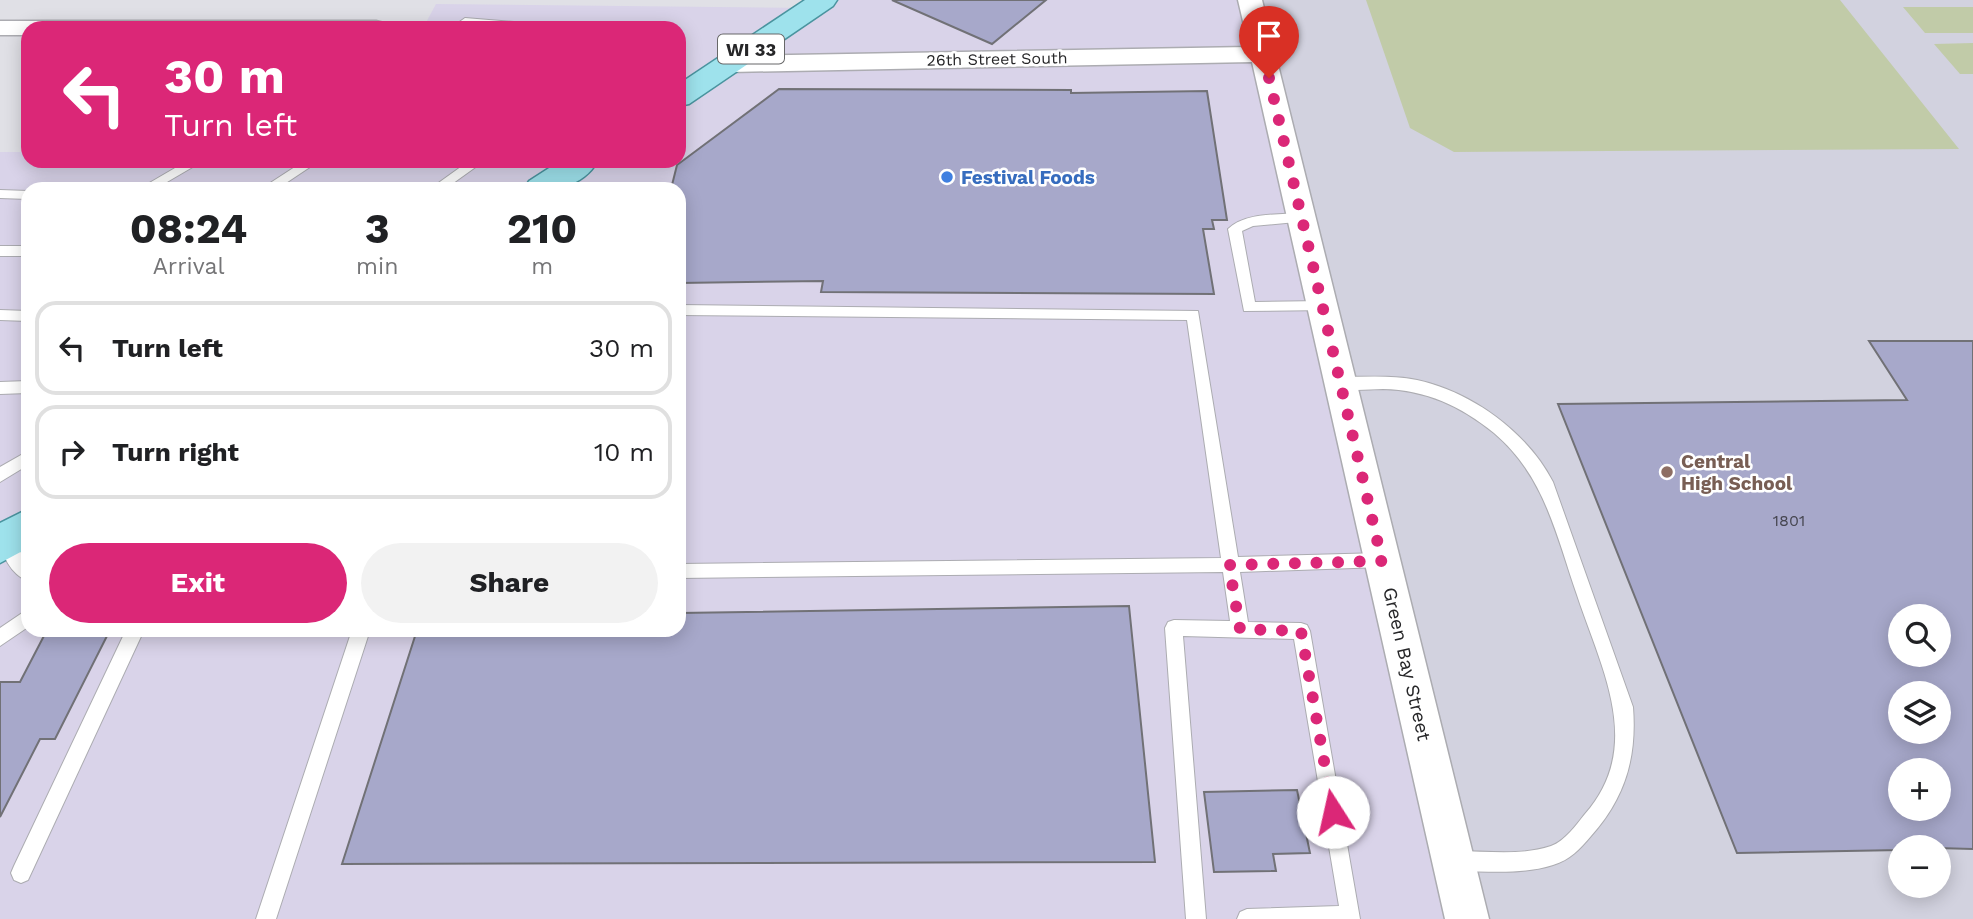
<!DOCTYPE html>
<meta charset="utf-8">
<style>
:root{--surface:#fff;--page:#f2f2f2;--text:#202124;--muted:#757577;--line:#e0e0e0;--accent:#db2777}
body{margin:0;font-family:"Work Sans",sans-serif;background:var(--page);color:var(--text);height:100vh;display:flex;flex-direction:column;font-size:26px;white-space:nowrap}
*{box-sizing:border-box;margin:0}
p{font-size:23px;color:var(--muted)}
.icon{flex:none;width:38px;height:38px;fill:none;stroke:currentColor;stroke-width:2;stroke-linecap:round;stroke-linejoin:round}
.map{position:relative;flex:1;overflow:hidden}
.drawer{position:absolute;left:21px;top:182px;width:665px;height:455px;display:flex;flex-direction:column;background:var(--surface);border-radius:21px;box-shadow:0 4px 18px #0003}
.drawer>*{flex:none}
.banner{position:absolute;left:21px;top:21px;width:665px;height:147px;border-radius:21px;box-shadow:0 4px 18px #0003;background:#db2777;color:#fff;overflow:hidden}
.buttons{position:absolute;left:1888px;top:604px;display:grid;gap:14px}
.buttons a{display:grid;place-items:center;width:63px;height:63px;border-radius:50%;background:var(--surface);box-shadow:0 4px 18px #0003;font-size:35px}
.pin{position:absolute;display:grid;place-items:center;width:60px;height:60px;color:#fff;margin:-72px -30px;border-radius:50% 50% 50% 0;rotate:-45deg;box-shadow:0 0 7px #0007}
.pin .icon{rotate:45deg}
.me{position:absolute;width:77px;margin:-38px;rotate:350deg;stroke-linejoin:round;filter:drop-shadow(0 0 5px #0008)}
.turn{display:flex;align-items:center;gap:24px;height:147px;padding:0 28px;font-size:32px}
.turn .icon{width:91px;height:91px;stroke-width:2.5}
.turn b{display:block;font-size:49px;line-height:60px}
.eta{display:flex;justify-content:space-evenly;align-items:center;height:119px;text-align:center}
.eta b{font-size:42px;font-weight:700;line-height:49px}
.button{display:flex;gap:14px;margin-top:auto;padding:14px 28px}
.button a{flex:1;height:80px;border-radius:42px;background:var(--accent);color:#fff;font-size:28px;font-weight:700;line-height:80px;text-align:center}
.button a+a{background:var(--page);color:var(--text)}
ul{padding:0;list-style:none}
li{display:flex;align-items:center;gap:21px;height:94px;margin:0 14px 10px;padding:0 14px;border:4px solid var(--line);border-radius:21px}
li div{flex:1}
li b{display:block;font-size:26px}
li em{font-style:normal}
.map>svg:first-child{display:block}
</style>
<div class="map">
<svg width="1973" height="919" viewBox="0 0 1973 919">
<rect width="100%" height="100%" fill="#e0e0e6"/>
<path fill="#d9d3e9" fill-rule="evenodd" d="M823,0H1250L1467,919H0V152H28V161H679V28H423L436,4L812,8ZM28,189H679V630H28Z"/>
<path fill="#d2d2df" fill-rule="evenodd" d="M1250,0H1973V919H1467ZM1900,616H1939V654H1900ZM1900,693H1939V732H1900ZM1900,770H1939V808H1900ZM1900,847H1939V886H1900Z"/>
<path fill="#c1cba8" d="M1366,0H1840L1959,149L1454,152L1410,128Z
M1903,7H1973V33H1925Z
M1973,43V74H1960L1934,44Z"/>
<path fill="#a7a8ca" stroke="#717176" stroke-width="2" fill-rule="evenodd" d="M892,0H1046L992,44Z
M779,89L1071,90V93L1207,91L1227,220H1212L1214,229H1203L1214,294L821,292L823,281L679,283V189H671L677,165Z
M1869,341H1973V849L1900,847V850L1737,853L1558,404L1907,400ZM1900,616H1939V654H1900ZM1900,693H1939V732H1900ZM1900,770H1939V808H1900Z
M1129,606L1155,862L342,864L417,630H679V613Z
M47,630H110L55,739H40L0,817V682H20Z
M1297,790L1310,853L1273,854L1276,871L1214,872L1204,792Z"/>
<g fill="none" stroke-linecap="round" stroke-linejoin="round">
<g stroke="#acacb1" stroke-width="2">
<path id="service" d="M465,18L551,25L557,28L468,25L464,28H451Z
M187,161H203L155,189H139Z
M304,161H319L277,189H261Z
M469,161H484L445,189H430Z
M0,190L28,191V199L0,198Z
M1302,213L1307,215V221L1253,226L1242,231L1255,302L1323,301L1330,306L1328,310L1244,311L1228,229C1245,212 1280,215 1302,213Z
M0,246H28V256H0Z
M679,305L1198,311L1238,557L1382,553L1388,555L1390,560L1388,565L1382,567L1240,572L1248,622L1301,623L1307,625L1310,631L1360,919H1237L1240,912L1247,909L1339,906L1294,639L1183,636L1206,919H1186L1165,628L1168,622L1174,620L1230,621L1223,572L679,578V564L1221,558L1187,320L679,315Z
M0,310L28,311V321L0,320Z
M1341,377C1366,377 1392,375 1417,380C1472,392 1527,432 1553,482L1633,707C1637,758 1625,798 1591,836C1580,849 1570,860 1553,865C1522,875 1488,871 1456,871L1449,868L1446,861L1449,854L1456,851C1487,851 1521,856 1551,846C1565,841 1576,825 1585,814C1645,746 1601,668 1577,595C1556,535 1545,476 1494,433C1461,406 1426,390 1383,389C1368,389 1350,392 1336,387L1334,383Z
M28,381V393L0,394V382Z
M28,451V465L0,482V467Z
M3,536L9,538L28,561V581C11,575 0,553 0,537Z
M28,609V627L0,646V628Z
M126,630H144L28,880L21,883L14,880L11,873L14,866Z
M352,630H370L276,919H256Z"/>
</g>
<g stroke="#acacb1" stroke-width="3">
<path id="minor" d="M1238,0H1262L1489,919H1445L1252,62L730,72L721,69L718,64L721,59L730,56L1249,47Z
M0,21H376L384,23L388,28H28V35H0Z"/>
</g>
<g stroke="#4a949f" stroke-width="3">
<path id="primary" d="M805,0H837L833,6L689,104L679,106V84Z
M560,161H598C580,190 554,189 524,189L529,181Z
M28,509V548L0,563V523Z"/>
</g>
<use href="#service" fill="#fff" fill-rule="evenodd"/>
<use href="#minor" fill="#fff" fill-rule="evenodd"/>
<use href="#primary" fill="#9ee2ec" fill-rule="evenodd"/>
</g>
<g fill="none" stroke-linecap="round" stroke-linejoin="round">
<path stroke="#db2777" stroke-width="12" stroke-dasharray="0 21.6" d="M1269,78L1382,561L1229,565L1240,629L1301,631L1333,812"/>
</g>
<circle fill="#3f7fe0" stroke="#fff" stroke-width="2.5" cx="947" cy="177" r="7"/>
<circle fill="#8d6e63" stroke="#fff" stroke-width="2.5" cx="1667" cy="472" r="7"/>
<g text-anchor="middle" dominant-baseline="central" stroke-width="5" stroke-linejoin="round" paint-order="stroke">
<g font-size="16" fill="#262628" stroke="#fff">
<text transform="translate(997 59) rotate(-1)">26th Street South</text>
</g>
<g font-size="16" fill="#464650">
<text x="1789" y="520">1801</text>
</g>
<rect fill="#fff" stroke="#676768" stroke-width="2" x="718" y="34.5" width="66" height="29" rx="5"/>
<g font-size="18" font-weight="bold" fill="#262628">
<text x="751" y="49">WI 33</text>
</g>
<g font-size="19" font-weight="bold" fill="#366cbe" stroke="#fff" text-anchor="start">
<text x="961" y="177">Festival Foods</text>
</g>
<g font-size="19" font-weight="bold" fill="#785e54" stroke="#fff" text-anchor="start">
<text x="1681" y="461">Central<tspan x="1681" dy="22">High School</tspan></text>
</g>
<g font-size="19" fill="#262628" stroke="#fff">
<text transform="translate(1407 664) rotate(77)">Green Bay Street</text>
</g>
</g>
</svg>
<div class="buttons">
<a><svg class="icon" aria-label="search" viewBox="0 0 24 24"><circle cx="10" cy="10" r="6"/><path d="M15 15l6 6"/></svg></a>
<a><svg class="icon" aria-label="layers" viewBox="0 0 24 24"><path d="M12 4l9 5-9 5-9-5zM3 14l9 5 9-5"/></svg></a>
<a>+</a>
<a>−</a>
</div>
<div class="pin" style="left:1269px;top:78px;background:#d93025"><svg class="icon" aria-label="arrive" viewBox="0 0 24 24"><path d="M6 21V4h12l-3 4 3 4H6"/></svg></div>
<svg class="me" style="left:1333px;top:812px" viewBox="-20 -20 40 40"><circle r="19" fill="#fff"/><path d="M0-13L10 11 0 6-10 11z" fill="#db2777"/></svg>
<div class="banner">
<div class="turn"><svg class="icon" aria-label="left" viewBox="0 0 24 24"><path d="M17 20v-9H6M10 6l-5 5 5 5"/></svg><div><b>30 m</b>Turn left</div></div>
</div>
<section class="drawer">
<div class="eta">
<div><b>08:24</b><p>Arrival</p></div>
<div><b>3</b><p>min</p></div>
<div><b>210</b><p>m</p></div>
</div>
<ul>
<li><svg class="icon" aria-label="left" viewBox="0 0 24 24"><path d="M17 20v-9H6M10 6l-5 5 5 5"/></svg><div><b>Turn left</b></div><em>30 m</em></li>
<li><svg class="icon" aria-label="right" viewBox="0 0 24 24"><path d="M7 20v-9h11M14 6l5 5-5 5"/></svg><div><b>Turn right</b></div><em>10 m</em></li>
</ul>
<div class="button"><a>Exit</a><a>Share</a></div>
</section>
</div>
